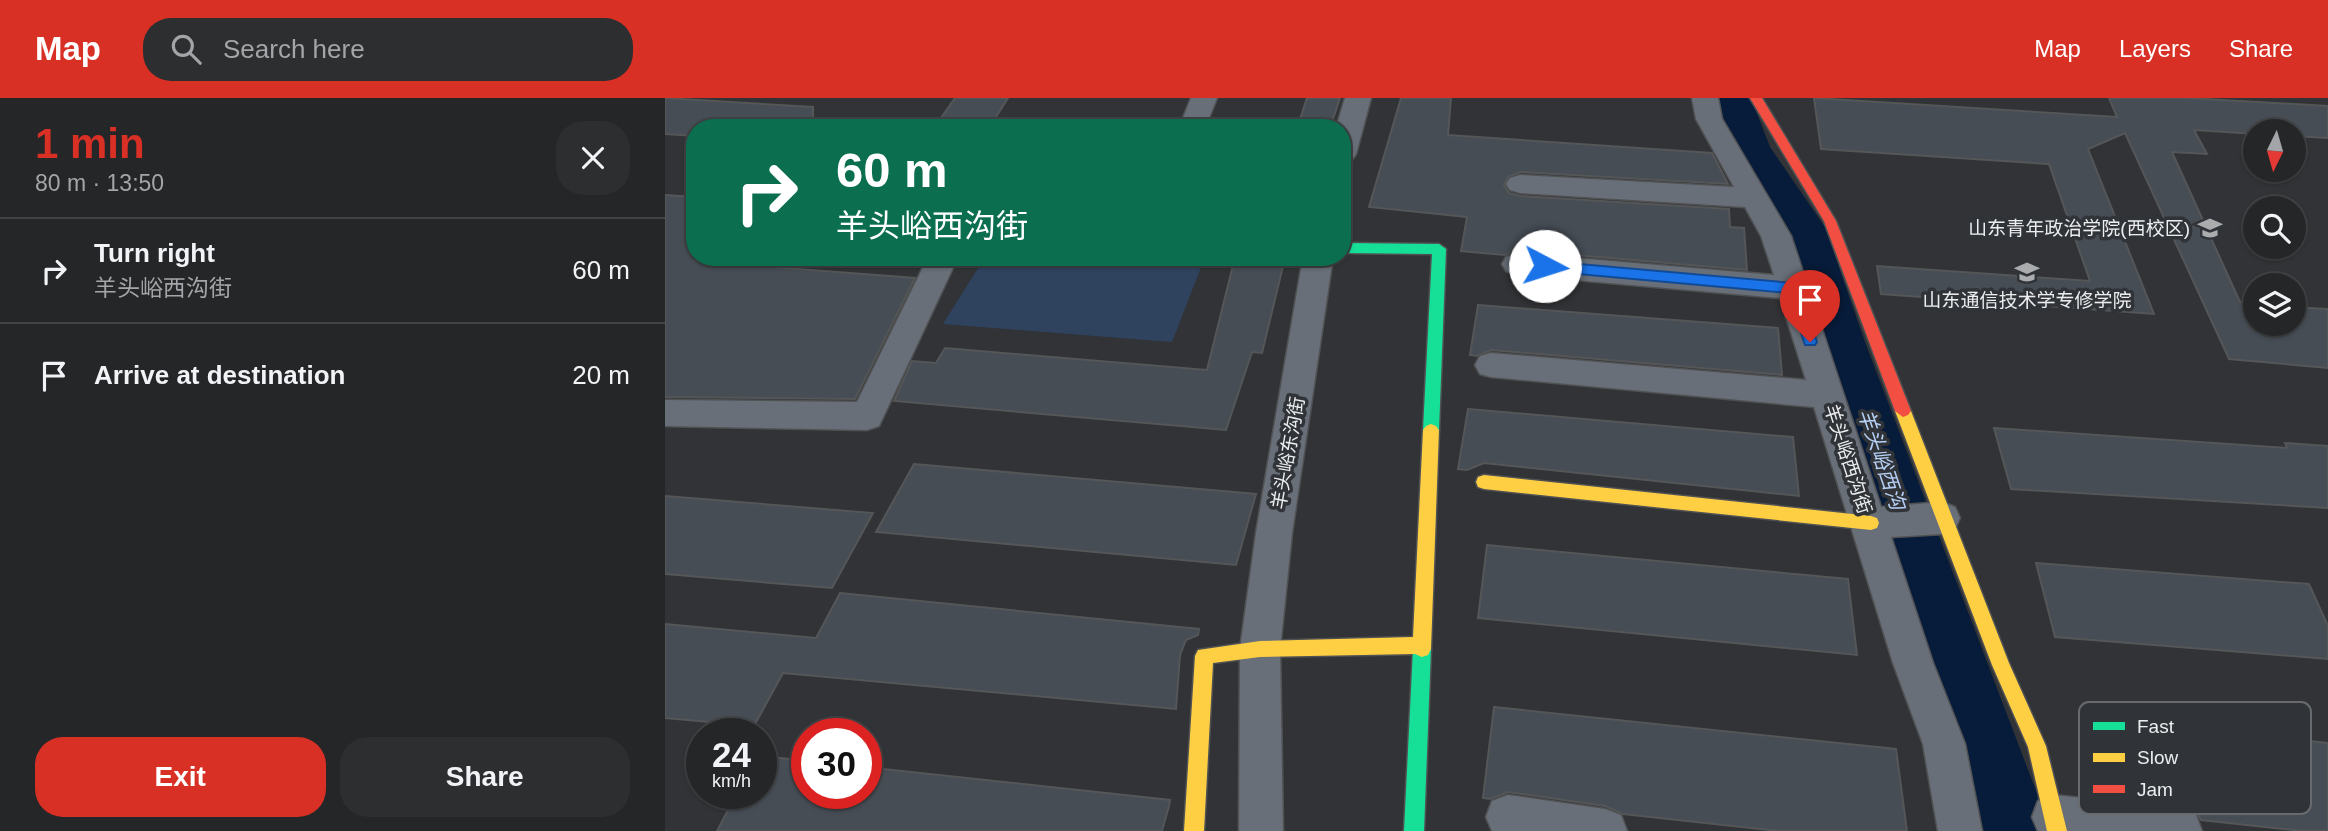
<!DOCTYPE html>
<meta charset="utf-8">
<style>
:root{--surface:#252628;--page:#2d2e30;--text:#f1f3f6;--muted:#a3a5a8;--line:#424345;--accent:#d93025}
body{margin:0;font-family:Helvetica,"Noto Sans SC",sans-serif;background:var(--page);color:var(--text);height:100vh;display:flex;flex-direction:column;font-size:26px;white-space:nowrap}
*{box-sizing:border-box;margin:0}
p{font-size:23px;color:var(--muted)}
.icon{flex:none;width:38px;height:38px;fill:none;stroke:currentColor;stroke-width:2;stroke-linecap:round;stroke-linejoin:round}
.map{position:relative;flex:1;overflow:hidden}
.details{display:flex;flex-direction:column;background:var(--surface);width:665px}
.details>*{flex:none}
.guide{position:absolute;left:21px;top:21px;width:665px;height:147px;border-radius:28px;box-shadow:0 2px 5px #0004,0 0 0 2px var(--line);background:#0b6e4f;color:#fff;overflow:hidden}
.needle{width:46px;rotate:185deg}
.tools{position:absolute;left:1578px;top:21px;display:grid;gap:14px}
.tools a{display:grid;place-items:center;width:63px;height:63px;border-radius:50%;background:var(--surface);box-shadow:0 2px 5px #0004,0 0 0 2px var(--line);font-size:35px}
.speed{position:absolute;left:21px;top:620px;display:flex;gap:14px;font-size:35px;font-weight:700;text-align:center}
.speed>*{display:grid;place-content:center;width:91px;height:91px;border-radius:50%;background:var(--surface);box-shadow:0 2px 5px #0004,0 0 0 2px var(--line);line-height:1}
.speed small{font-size:18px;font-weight:400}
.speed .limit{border:10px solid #d22;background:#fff;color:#111}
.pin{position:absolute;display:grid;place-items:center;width:60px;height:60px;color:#fff;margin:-72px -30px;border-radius:50% 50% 50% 0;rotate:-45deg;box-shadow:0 0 7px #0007}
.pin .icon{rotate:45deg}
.me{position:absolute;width:77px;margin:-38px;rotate:95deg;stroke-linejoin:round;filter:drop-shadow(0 0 5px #0008)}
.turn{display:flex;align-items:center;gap:24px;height:147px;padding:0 35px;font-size:32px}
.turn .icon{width:91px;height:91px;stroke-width:2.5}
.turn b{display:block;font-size:49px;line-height:60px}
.round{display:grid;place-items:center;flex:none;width:74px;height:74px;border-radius:28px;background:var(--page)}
.overview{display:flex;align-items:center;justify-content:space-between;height:119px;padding:0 35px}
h1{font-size:42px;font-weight:700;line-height:52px;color:var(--accent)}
.action{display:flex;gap:14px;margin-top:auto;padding:14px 35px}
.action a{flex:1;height:80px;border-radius:28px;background:var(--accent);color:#fff;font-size:28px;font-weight:700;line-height:80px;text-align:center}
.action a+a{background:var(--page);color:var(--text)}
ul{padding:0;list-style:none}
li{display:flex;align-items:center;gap:21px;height:105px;padding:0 35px;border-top:2px solid var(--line)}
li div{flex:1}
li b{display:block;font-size:26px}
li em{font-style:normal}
header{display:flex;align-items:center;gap:42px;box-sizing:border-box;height:98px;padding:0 35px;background:var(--accent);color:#fff}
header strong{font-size:33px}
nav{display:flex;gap:38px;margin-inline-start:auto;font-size:24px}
.search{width:490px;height:63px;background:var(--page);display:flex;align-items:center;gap:18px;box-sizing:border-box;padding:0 24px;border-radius:28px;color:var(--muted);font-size:26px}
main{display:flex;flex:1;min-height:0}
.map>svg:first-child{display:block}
</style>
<header>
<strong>Map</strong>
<div class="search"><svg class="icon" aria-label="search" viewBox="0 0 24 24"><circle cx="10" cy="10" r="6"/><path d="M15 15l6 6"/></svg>Search here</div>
<nav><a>Map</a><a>Layers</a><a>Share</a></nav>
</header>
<main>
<section class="details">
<div class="overview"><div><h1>1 min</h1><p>80 m · 13:50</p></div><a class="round"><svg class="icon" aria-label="close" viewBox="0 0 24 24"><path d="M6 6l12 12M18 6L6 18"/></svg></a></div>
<ul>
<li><svg class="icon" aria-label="right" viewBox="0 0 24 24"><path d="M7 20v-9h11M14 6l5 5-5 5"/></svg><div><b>Turn right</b><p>羊头峪西沟街</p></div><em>60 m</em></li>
<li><svg class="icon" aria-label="arrive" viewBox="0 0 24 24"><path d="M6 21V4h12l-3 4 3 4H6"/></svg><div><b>Arrive at destination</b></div><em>20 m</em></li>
</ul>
<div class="action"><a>Exit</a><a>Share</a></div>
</section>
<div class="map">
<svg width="1663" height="733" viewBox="0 0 1663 733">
<rect width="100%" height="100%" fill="#313336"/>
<path fill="#2f435f" d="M320,159H540L507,244L278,226Z"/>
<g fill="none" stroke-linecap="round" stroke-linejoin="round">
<path fill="#071c3a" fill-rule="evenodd" d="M1042,0H1086L1105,49L1160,129L1200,244L1375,703L1381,733H1305L1301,703L1146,244L1111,130L1060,50Z"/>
</g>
<path fill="#464d55" stroke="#555658" stroke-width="2" d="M0,0L148,9V30H30V38L0,36Z
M290,0H343L324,30H269Z
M642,0H675L665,30H632Z
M736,0H786L783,37L1047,55L1063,86L855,74L843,79L839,87L844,95L855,98L1064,111L1065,129L1079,130L1082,172L852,152L840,157L796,153L802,119L704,109Z
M1149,0L1452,19L1444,0H1522L1663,8V40L1629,38V33H1591V36L1529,32L1542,56L1507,54L1575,204L1591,205V226H1629V209L1663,211V270L1564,261L1460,35L1423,51L1489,216L1216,196L1212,168L1425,183L1384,66L1156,51Z
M0,97L30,99V163L250,180L190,301L0,299Z
M570,159L620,160L597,255L587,254L561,332L229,303L247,263L271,265L280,250L542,272Z
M813,207L1113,230L1117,277L826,252L812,258L805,257Z
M803,311L1128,339L1134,398L819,365L802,372L793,371Z
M1329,330L1622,350L1620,345L1663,348V410L1346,391Z
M249,366L591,396L571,467L211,434Z
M0,398L208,415L167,490L0,476Z
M822,447L1183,481L1192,557L813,520Z
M1371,465L1644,486L1663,528V561L1390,539Z
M175,495L534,531L533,537L521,542L515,557L511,611L118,575L89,628L0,620V526L151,540Z
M829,609L1231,651L1242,733H1113L958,716L940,708L843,694L825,701L818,700Z
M1414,619L1663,645V733H1637L1536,722L1532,715L1515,708L1435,700Z
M96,658L142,663V695H201V669L505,702L504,708L497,733H52L72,695H96Z"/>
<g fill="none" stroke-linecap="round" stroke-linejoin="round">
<g stroke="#505153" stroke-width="3">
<path id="street" d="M526,0H552L540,30H514Z
M680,0H706L691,56L687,62L677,65V30H671Z
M1027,0H1053L1057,21L1126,138L1216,409L1277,404L1290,409L1295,420L1290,431L1277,436L1226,439L1268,565L1300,646L1317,733H1273L1258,646L1228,565L1149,309L826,279L815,276L810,267L815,258L826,255L1141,282L1115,200L852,177L841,173L837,166L841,159L852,155L1109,177L1096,138L1080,109L855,95L845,92L841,86L845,80L855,77L1069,89L1031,21Z
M263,159H293L214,328L202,332L0,328V302L192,304Z
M638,159H668L627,435L615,551L618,733H574L575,551L591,435Z
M843,697L940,711L956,717L962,733H827L821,719L827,703Z
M1389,697L1515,711L1531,717L1537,733H1373L1367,719L1373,703Z"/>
</g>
<g stroke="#505153" stroke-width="3">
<path id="fast" d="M677,145L774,146L781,151L774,332L771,336H761L758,332L767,156L677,155Z
M757,543L763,545L766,551L759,733H739L748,551L751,545Z"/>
</g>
<g stroke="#505153" stroke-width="3">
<path id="slow" d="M1238,307L1246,313L1344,565L1381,648L1402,733H1382L1363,649L1327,567L1230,313Z
M766,326L771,328L774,332L766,551L763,557L757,559L750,556L595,559L548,565L539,733H519L530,558L533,552L595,543L748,539L758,332L761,328Z
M819,377L1206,418L1212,420L1214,425L1212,430L1206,432L819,391L813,389L811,384L813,379Z"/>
</g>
<g stroke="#505153" stroke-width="3">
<path id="jam" d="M1085,0H1097L1171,123L1246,313L1243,317L1238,319L1230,313L1159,123Z"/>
</g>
<use href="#street" fill="#686f78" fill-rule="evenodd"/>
<use href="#fast" fill="#16e098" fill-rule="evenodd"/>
<use href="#slow" fill="#ffcf43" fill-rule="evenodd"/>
<use href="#jam" fill="#f24e42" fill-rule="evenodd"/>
</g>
<path fill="#1a73e8" stroke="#114b97" stroke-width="2" d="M880,163L1128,185L1135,190L1152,244L1150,247H1140L1123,195L880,173L873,168Z"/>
<defs>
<g id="university-bare" transform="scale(1.89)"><path d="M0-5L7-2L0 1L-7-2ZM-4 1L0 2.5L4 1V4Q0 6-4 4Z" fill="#aaacae" stroke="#303337" stroke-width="2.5" paint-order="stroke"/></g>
<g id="school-bare" transform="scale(1.89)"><path d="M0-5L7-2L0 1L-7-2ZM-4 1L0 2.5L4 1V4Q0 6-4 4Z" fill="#aaacae" stroke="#303337" stroke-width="2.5" paint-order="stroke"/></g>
</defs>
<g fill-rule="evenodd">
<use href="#university-bare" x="1545" y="130"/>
<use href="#school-bare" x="1362" y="174"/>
</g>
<g text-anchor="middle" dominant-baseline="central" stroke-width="7" stroke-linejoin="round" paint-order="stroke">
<g font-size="19" fill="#ebedef" stroke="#303337" text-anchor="end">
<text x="1525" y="130">山东青年政治学院(西校区)</text>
<text x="1362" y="202" text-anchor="middle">山东通信技术学专修学院</text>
</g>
<g font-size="19" fill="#ebedef" stroke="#303337">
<text transform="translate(623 355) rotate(-80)">羊头峪东沟街</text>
<text transform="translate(1183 361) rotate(72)">羊头峪西沟街</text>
</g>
<g font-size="21" font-style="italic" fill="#b6d0f6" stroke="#303337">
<text transform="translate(1217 361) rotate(71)">羊头峪西沟</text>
</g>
</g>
<rect x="1414" y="604" width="232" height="112" rx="10" fill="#303337" stroke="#686b6e" stroke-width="2"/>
<rect x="1428" y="624" width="32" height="8" fill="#16e098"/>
<rect x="1428" y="655" width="32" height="9" fill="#ffcf43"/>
<rect x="1428" y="687" width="32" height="8" fill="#f24e42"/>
<g font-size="19" fill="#ebedef">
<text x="1472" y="635">Fast</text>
<text x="1472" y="666">Slow</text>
<text x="1472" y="698">Jam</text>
</g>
</svg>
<div class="tools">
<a><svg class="needle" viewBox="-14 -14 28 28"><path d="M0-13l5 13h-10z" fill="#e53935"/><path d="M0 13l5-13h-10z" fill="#a3a5a8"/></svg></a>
<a><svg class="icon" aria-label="search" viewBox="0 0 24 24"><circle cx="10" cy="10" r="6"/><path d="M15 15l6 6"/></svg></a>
<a><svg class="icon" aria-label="layers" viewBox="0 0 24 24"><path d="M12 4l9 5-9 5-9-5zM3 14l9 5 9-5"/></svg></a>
</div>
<div class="speed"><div>24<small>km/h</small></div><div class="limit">30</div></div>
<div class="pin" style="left:1145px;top:244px;background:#d93025"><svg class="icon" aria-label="arrive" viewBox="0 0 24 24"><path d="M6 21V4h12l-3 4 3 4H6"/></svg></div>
<svg class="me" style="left:880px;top:168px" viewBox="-20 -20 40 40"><circle r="19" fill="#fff"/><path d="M0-13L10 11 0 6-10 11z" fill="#1a73e8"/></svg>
<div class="guide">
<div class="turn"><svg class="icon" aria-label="right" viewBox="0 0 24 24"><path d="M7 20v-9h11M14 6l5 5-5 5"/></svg><div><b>60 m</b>羊头峪西沟街</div></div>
</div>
</div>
</main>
